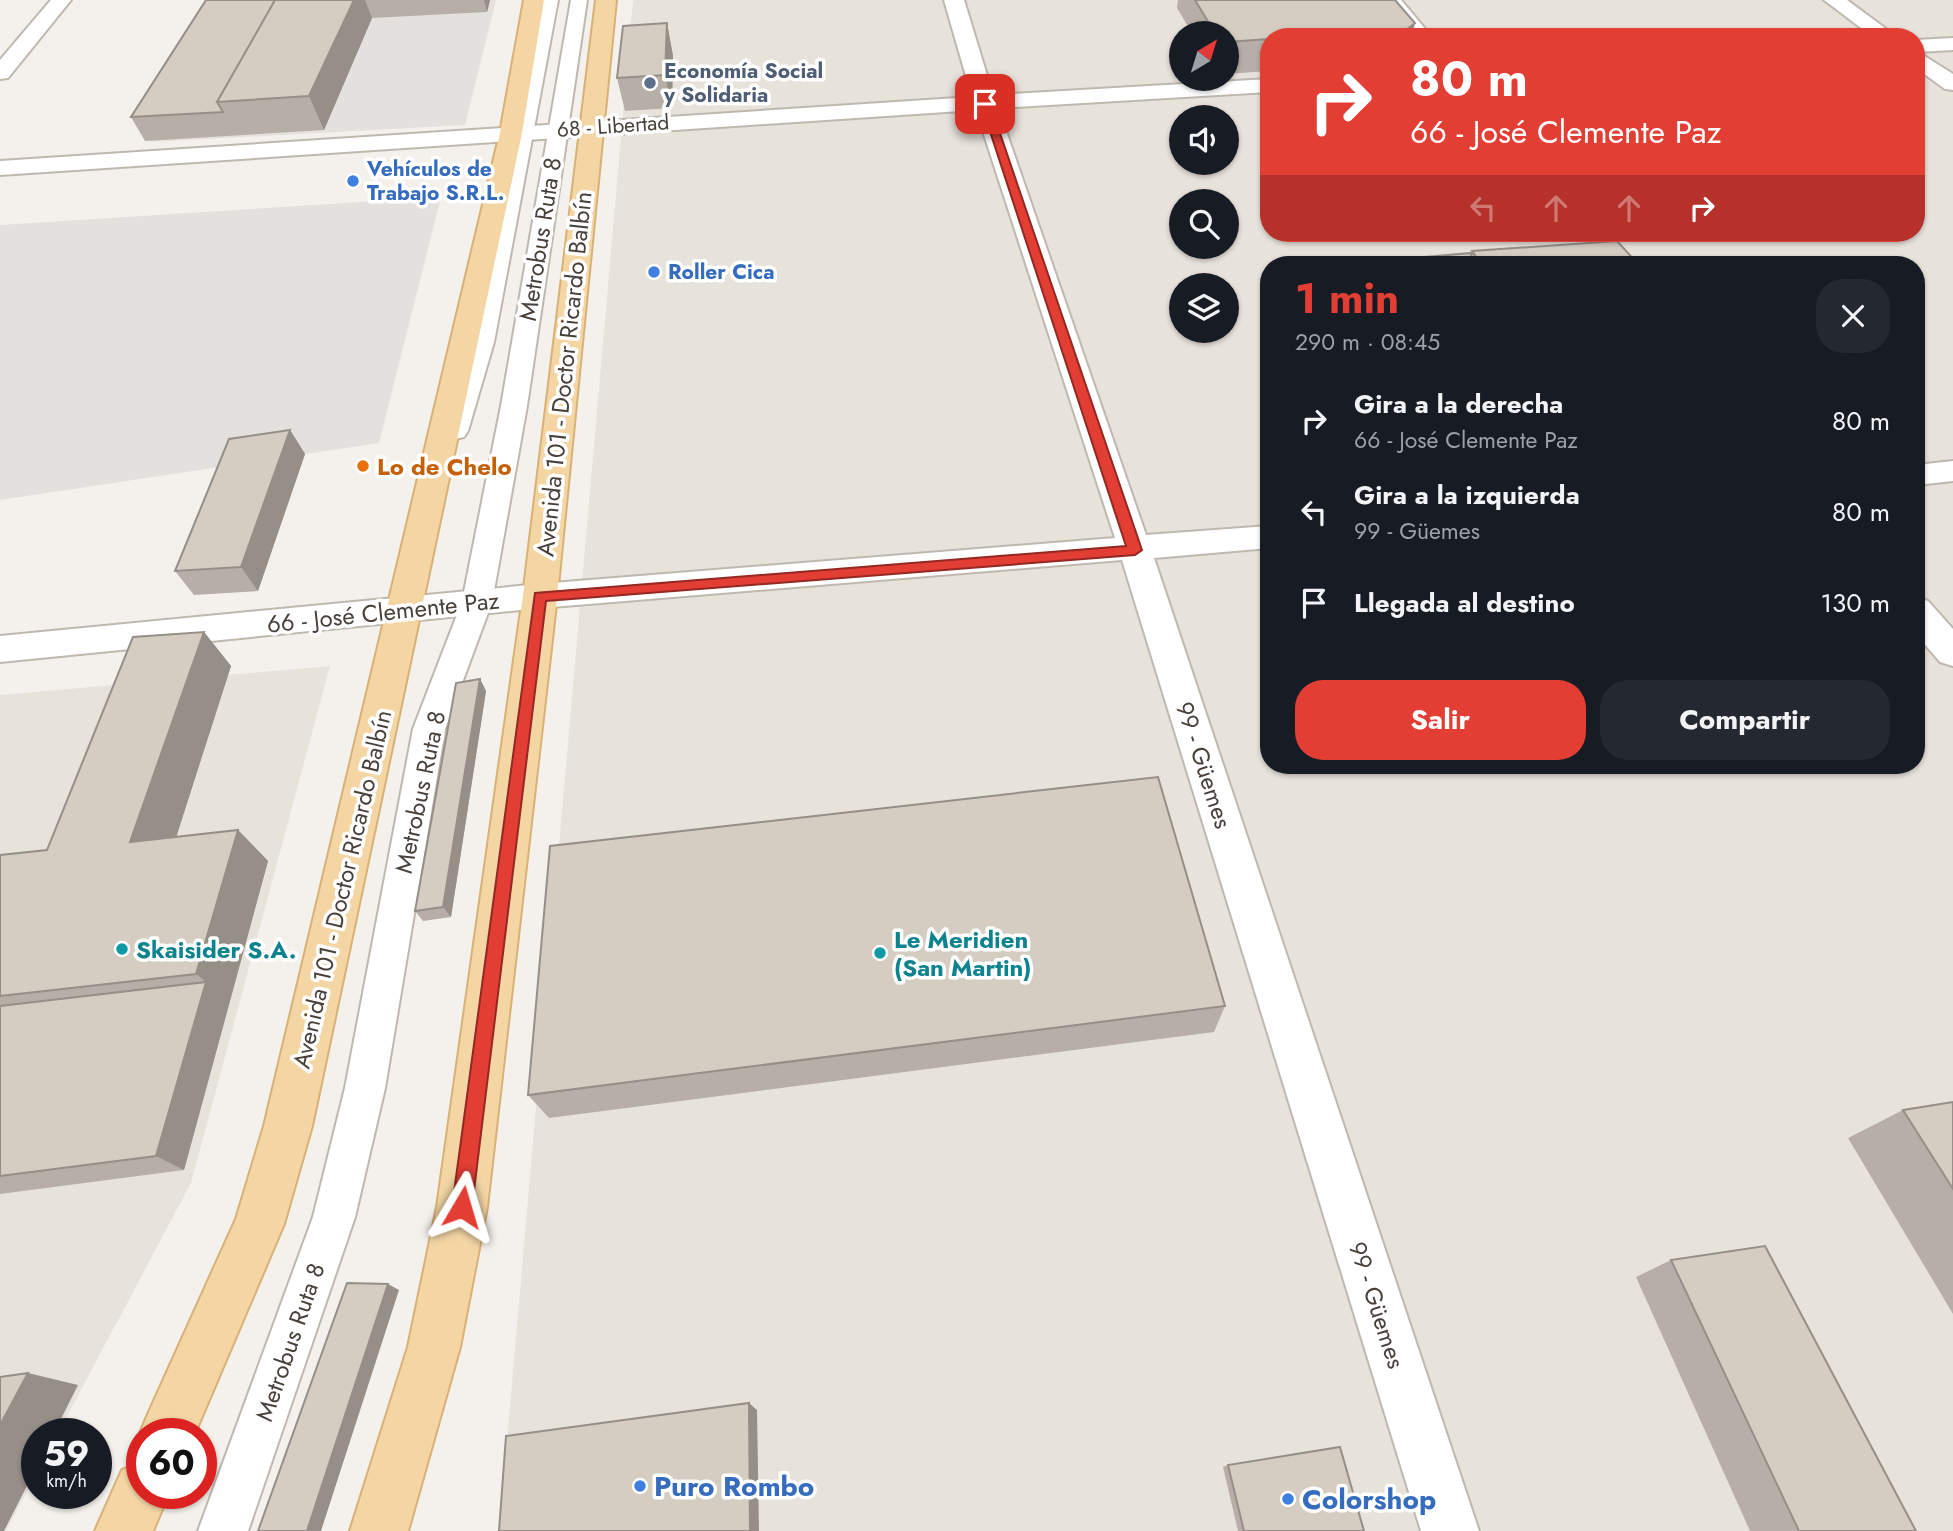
<!DOCTYPE html>
<html lang="es">
<meta charset="utf-8">
<style>
:root{--surface:#171b24;--page:#242831;--text:#f1f3f6;--muted:#9ea1a6;--accent:#e33e34}
body{margin:0;font-family:Jost,sans-serif;background:var(--page);color:var(--text);height:100vh;display:flex;flex-direction:column;font-size:26px;white-space:nowrap}
*{box-sizing:border-box;margin:0}
p{font-size:23px;color:var(--muted)}
.icon{flex:none;width:38px;height:38px;fill:none;stroke:currentColor;stroke-width:2;stroke-linecap:round;stroke-linejoin:round}
.map{position:relative;flex:1;overflow:hidden}
.panel{position:absolute;left:1260px;top:256px;width:665px;height:518px;display:flex;flex-direction:column;background:var(--surface);border-radius:28px;box-shadow:0 2px 5px #0004}
.panel>*{flex:none}
.guide{position:absolute;left:1260px;top:28px;width:665px;height:214px;border-radius:28px;box-shadow:0 2px 5px #0004;background:#e33e34;color:#fff;overflow:hidden}
.needle{width:46px;rotate:38deg}
.controls{position:absolute;left:1169px;top:21px;display:grid;gap:14px}
.controls a{display:grid;place-items:center;width:70px;height:70px;border-radius:50%;background:var(--surface);box-shadow:0 2px 5px #0004;font-size:35px}
.speed{position:absolute;left:21px;top:1418px;display:flex;gap:14px;font-size:35px;font-weight:700;text-align:center}
.speed>*{display:grid;place-content:center;width:91px;height:91px;border-radius:50%;background:var(--surface);box-shadow:0 2px 5px #0004;line-height:1}
.speed small{font-size:18px;font-weight:400}
.speed .limit{border:10px solid #d22;background:#fff;color:#111}
.pin{position:absolute;display:grid;place-items:center;width:60px;height:60px;color:#fff;margin:-30px;border-radius:14px;box-shadow:0 4px 10px #0006}
.me{position:absolute;width:77px;margin:-38px;rotate:7deg;stroke-linejoin:round;filter:drop-shadow(0 0 5px #0008)}
.turn{display:flex;align-items:center;gap:24px;height:147px;padding:0 35px;font-size:32px}
.turn .icon{width:91px;height:91px;stroke-width:2.5}
.turn b{display:block;font-size:49px;line-height:60px}
.lanes{display:flex;align-items:center;height:66px;padding:0 35px;background:#0003;justify-content:center;gap:35px;direction:ltr}
.lanes .off{opacity:.35}
.round{display:grid;place-items:center;flex:none;width:74px;height:74px;border-radius:28px;background:var(--page)}
.head{display:flex;align-items:center;justify-content:space-between;height:119px;padding:0 35px}
h1{font-size:42px;font-weight:700;line-height:52px;color:var(--accent)}
.cta{display:flex;gap:14px;margin-top:auto;padding:14px 35px}
.cta a{flex:1;height:80px;border-radius:28px;background:var(--accent);color:#fff;font-size:28px;font-weight:700;line-height:80px;text-align:center}
.cta a+a{background:var(--page);color:var(--text)}
ul{padding:0;list-style:none}
li{display:flex;align-items:center;gap:21px;height:91px;padding:0 35px}
li div{flex:1}
li b{display:block;font-size:26px}
li em{font-style:normal}
.map>svg:first-child{display:block}
</style>
<div class="map">
<svg width="1953" height="1531" viewBox="0 0 1953 1531">
<rect width="100%" height="100%" fill="#f4f1ec"/>
<path fill="#e7e2da" fill-rule="evenodd" d="M633,0H1953V1531H499ZM1181,33H1227V79H1181ZM1269,37H1916V233H1269ZM1181,117H1227V163H1181ZM1181,201H1227V247H1181ZM1269,264H1916V765H1269ZM1181,285H1227V331H1181Z
M330,666L191,1183L58,1433H37V1473L6,1531H0V695Z"/>
<path fill="#e4e0dd" d="M274,0H496L465,125L150,142L199,51Z
M441,197L379,443L0,500V225Z"/>
<g fill="none" stroke-linecap="round" stroke-linejoin="round">
<g stroke="#bfb8af" stroke-width="4">
<path id="service" d="M542,0H558L494,342L468,431L464,437L455,439L446,437L442,431L470,342Z
M571,0H587L527,406L492,602L445,729L385,1088L355,1217L248,1531H198L313,1217L345,1088L413,729L462,602L501,406Z"/>
</g>
<g stroke="#bfb8af" stroke-width="4">
<path id="minor" d="M51,0H71L8,78L0,79V60Z
M944,0H964L993,95L1269,79V92L998,108L1146,535L1269,526V548L1154,558L1479,1531H1421L1122,560L540,608L0,662V636L540,584L1115,538L976,110L0,175V161L972,97Z
M1380,0H1401L1432,37H1411Z
M1824,0H1847L1897,37H1873Z
M1953,38V50L1918,52L1953,74V90L1945,89L1916,68V40Z
M1578,233H1604L1631,264H1604Z
M1953,461V481L1916,485V465Z
M1916,597L1928,601L1953,629V666L1940,662L1916,634Z"/>
</g>
<g stroke="#d8b176" stroke-width="4">
<path id="primary" d="M524,0H544L522,133L312,1126L284,1224L195,1433H142V1438L140,1433L148,1414L236,1219L264,1126L500,133Z
M596,0H616L557,596L487,1207L460,1347L408,1531H350L408,1347L437,1207L523,596Z
M142,1462V1493H169L153,1531H95L122,1470Z"/>
</g>
<use href="#service" fill="#fff" fill-rule="evenodd"/>
<use href="#minor" fill="#fff" fill-rule="evenodd"/>
<use href="#primary" fill="#f4d6a5" fill-rule="evenodd"/>
</g>
<path fill="#b7afa7" d="M206,0H490L487,12L372,18L324,130L145,141L131,117Z
M1178,0H1395L1415,23L1411,37H1269V71L1227,74V33H1192L1177,8Z
M667,23L673,56L672,108L625,111L617,78Z
M1472,251L1638,264H1339L1472,253Z
M290,430L305,454L258,591L194,595L175,571Z
M204,632L231,666L176,837L238,830L268,861L184,1170L0,1194V855L47,850Z
M480,679L486,691L451,917L423,921L415,911Z
M1225,1006L1214,1032L549,1118L528,1095Z
M1953,1102V1314L1848,1138L1903,1110Z
M1671,1260L1916,1531H1750L1636,1277Z
M1228,1465L1364,1531H1238L1223,1467Z"/>
<path fill="#958f88" d="M354,0H365L372,18L324,130L309,96Z
M484,0H490L487,12Z
M667,23L673,56L672,108L665,75Z
M1415,23L1411,37H1405L1406,30Z
M290,430L305,454L258,591L241,567Z
M204,632L231,666L165,872L130,842Z
M480,679L486,691L451,917L443,907Z
M238,830L268,861L230,1001L196,974Z
M206,982L230,1001L184,1170L156,1156Z
M388,1284L399,1290L321,1531H307Z
M28,1373L78,1385L54,1433H37V1466L4,1531H0V1425Z
M749,1403L757,1410L759,1531H750Z"/>
<path fill="#d5ccc2" stroke="#958f88" stroke-width="2" d="M206,0H275L217,102L223,112L131,117Z
M275,0H354L309,96L217,102Z
M1195,0H1395L1415,23L1406,30L1301,37H1269V39L1227,42V33H1215Z
M667,23L665,75L617,78L623,26Z
M1617,241L1638,264H1481L1472,251Z
M1472,253L1468,264H1340Z
M290,430L241,567L175,571L229,439Z
M204,632L130,842L238,830L196,974L0,996V855L47,850L133,637Z
M480,679L443,907L415,911L456,683Z
M1158,777L1225,1006L528,1095L550,846Z
M206,982L156,1156L0,1176V1006Z
M1953,1102V1189L1903,1110Z
M1765,1246L1916,1531H1799L1671,1260Z
M347,1283L388,1284L307,1531H258Z
M28,1373L0,1425V1377Z
M749,1403L750,1531H499L506,1436Z
M1340,1447L1364,1531H1244L1228,1465Z"/>
<path fill="#e33e34" stroke="#942822" stroke-width="2" d="M985,101L990,104L1142,550L1135,555L546,601L472,1207L469,1214L462,1217L455,1214L452,1207L535,593L1126,546L981,104Z"/>
<circle fill="#5c6f8a" stroke="#fff" stroke-width="2.5" cx="650" cy="83" r="7"/>
<g fill="#3f7fe0" stroke="#fff" stroke-width="2.5">
<circle cx="353" cy="181" r="7"/>
<circle cx="654" cy="272" r="7"/>
<circle cx="640" cy="1486" r="7"/>
<circle cx="1288" cy="1499" r="7"/>
</g>
<circle fill="#e8710a" stroke="#fff" stroke-width="2.5" cx="363" cy="466" r="7"/>
<g fill="#0f9aa8" stroke="#fff" stroke-width="2.5">
<circle cx="122" cy="949" r="7"/>
<circle cx="880" cy="953" r="7"/>
</g>
<g text-anchor="middle" dominant-baseline="central" stroke-width="7" stroke-linejoin="round" paint-order="stroke">
<g font-size="21" font-weight="bold" fill="#4e5e75" stroke="#fff" text-anchor="start">
<text x="664" y="71">Economía Social<tspan x="664" dy="24">y Solidaria</tspan></text>
</g>
<g font-size="21" fill="#48413a" stroke="#fff">
<text transform="translate(613 126) rotate(-4)">68 - Libertad</text>
</g>
<g font-size="21" font-weight="bold" fill="#366cbe" stroke="#fff" text-anchor="start">
<text x="367" y="169">Vehículos de<tspan x="367" dy="24">Trabajo S.R.L.</tspan></text>
<text x="668" y="272">Roller Cica</text>
</g>
<g font-size="24" fill="#48413a" stroke="#fff">
<text transform="translate(540 239) rotate(-81)">Metrobus Ruta 8</text>
<text transform="translate(564 374) rotate(-84)">Avenida 101 - Doctor Ricardo Balbín</text>
<text transform="translate(383 612) rotate(-6)">66 - José Clemente Paz</text>
<text transform="translate(1204 765) rotate(72)">99 - Güemes</text>
<text transform="translate(420 792) rotate(-78)">Metrobus Ruta 8</text>
<text transform="translate(342 889) rotate(-77)">Avenida 101 - Doctor Ricardo Balbín</text>
<text transform="translate(1377 1305) rotate(72)">99 - Güemes</text>
<text transform="translate(290 1342) rotate(-71)">Metrobus Ruta 8</text>
</g>
<g font-size="24" font-weight="bold" fill="#c56008" stroke="#fff" text-anchor="start">
<text x="377" y="466">Lo de Chelo</text>
</g>
<g font-size="24" font-weight="bold" fill="#0d838f" stroke="#fff" text-anchor="start">
<text x="894" y="939">Le Meridien<tspan x="894" dy="28">(San Martin)</tspan></text>
<text x="136" y="949">Skaisider S.A.</text>
</g>
<g font-size="28" font-weight="bold" fill="#366cbe" stroke="#fff" text-anchor="start">
<text x="654" y="1486">Puro Rombo</text>
<text x="1302" y="1499">Colorshop</text>
</g>
</g>
</svg>
<div class="controls">
<a><svg class="needle" viewBox="-14 -14 28 28"><path d="M0-13l5 13h-10z" fill="#e53935"/><path d="M0 13l5-13h-10z" fill="#9ea1a6"/></svg></a>
<a><svg class="icon" aria-label="sound" viewBox="0 0 24 24"><path d="M4 9h4l5-4v14l-5-4H4zM17 9q2 3 0 6"/></svg></a>
<a><svg class="icon" aria-label="search" viewBox="0 0 24 24"><circle cx="10" cy="10" r="6"/><path d="M15 15l6 6"/></svg></a>
<a><svg class="icon" aria-label="layers" viewBox="0 0 24 24"><path d="M12 4l9 5-9 5-9-5zM3 14l9 5 9-5"/></svg></a>
</div>
<div class="speed"><div>59<small>km/h</small></div><div class="limit">60</div></div>
<div class="pin" style="left:985px;top:104px;background:#d93025"><svg class="icon" aria-label="arrive" viewBox="0 0 24 24"><path d="M6 21V4h12l-3 4 3 4H6"/></svg></div>
<svg class="me" style="left:462px;top:1207px" viewBox="-20 -20 40 40"><path d="M0-17L14 15 0 8-14 15z" fill="#e33e34" stroke="#fff" stroke-width="4"/></svg>
<div class="guide">
<div class="turn"><svg class="icon" aria-label="right" viewBox="0 0 24 24"><path d="M7 20v-9h11M14 6l5 5-5 5"/></svg><div><b>80 m</b>66 - José Clemente Paz</div></div>
<div class="lanes"><svg class="icon off" aria-label="left" viewBox="0 0 24 24"><path d="M17 20v-9H6M10 6l-5 5 5 5"/></svg><svg class="icon off" aria-label="ahead" viewBox="0 0 24 24"><path d="M12 20V5M6 11l6-6 6 6"/></svg><svg class="icon off" aria-label="ahead" viewBox="0 0 24 24"><path d="M12 20V5M6 11l6-6 6 6"/></svg><svg class="icon" aria-label="right" viewBox="0 0 24 24"><path d="M7 20v-9h11M14 6l5 5-5 5"/></svg></div>
</div>
<section class="panel">
<div class="head"><div><h1>1 min</h1><p>290 m · 08:45</p></div><a class="round"><svg class="icon" aria-label="close" viewBox="0 0 24 24"><path d="M6 6l12 12M18 6L6 18"/></svg></a></div>
<ul>
<li><svg class="icon" aria-label="right" viewBox="0 0 24 24"><path d="M7 20v-9h11M14 6l5 5-5 5"/></svg><div><b>Gira a la derecha</b><p>66 - José Clemente Paz</p></div><em>80 m</em></li>
<li><svg class="icon" aria-label="left" viewBox="0 0 24 24"><path d="M17 20v-9H6M10 6l-5 5 5 5"/></svg><div><b>Gira a la izquierda</b><p>99 - Güemes</p></div><em>80 m</em></li>
<li><svg class="icon" aria-label="arrive" viewBox="0 0 24 24"><path d="M6 21V4h12l-3 4 3 4H6"/></svg><div><b>Llegada al destino</b></div><em>130 m</em></li>
</ul>
<div class="cta"><a>Salir</a><a>Compartir</a></div>
</section>
</div>
